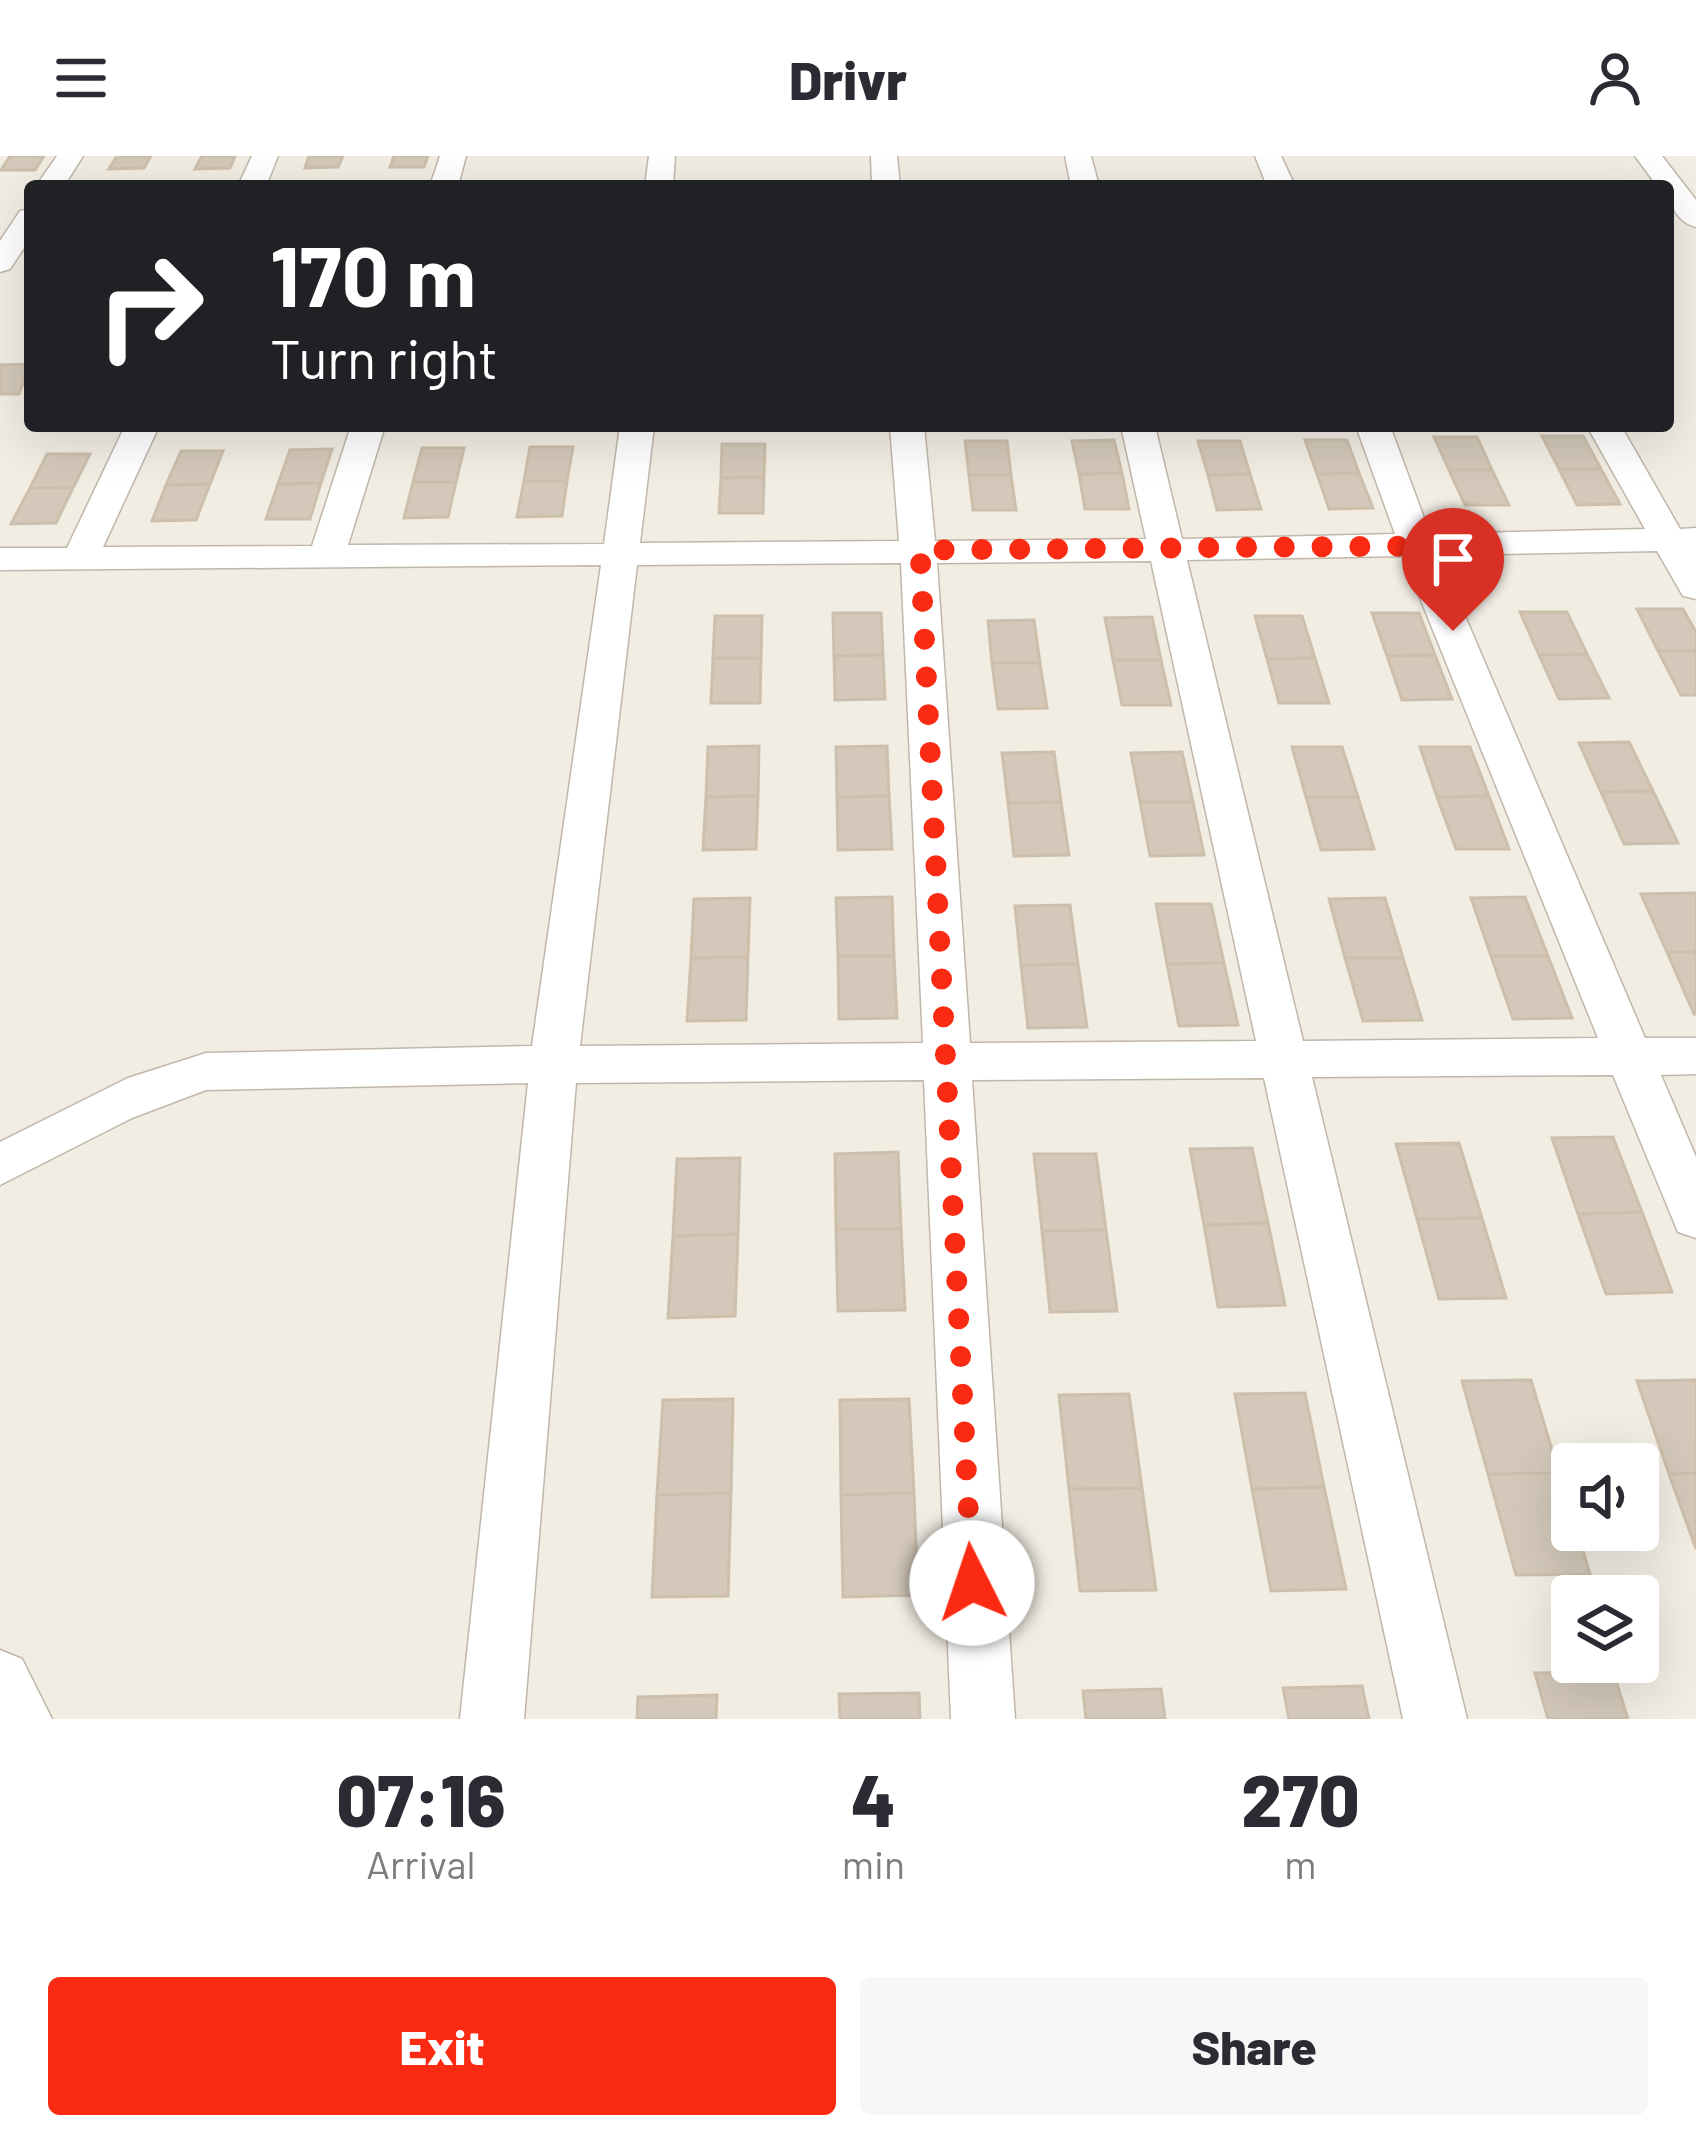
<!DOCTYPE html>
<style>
:root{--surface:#fff;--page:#f7f7f7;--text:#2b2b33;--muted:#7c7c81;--accent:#fa2b12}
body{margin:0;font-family:Barlow,sans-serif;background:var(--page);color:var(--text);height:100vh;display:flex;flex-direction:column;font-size:45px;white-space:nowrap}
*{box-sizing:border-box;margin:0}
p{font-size:39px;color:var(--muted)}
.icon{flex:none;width:66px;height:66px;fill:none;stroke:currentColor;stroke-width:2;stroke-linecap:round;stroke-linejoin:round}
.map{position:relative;height:1563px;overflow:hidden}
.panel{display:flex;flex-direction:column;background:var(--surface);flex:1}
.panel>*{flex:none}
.banner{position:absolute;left:24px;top:24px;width:1650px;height:252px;border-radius:12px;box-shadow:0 12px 48px #0002;background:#202124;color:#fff;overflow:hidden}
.tools{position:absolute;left:1551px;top:1287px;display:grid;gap:24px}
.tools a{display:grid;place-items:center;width:108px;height:108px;border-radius:12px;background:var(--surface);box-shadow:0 12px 48px #0002;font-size:60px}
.pin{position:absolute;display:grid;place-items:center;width:102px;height:102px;color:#fff;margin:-123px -51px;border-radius:50% 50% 50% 0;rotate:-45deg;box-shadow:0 0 12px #0007}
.pin .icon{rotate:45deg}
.me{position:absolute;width:132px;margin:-66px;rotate:356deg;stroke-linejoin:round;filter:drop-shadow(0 0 9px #0008)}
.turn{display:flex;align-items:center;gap:42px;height:252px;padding:0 48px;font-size:54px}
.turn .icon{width:156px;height:156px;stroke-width:2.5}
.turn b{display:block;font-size:84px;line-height:102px}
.eta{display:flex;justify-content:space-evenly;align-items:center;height:204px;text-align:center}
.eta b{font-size:72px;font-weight:800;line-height:84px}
.primary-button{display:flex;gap:24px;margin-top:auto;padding:24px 48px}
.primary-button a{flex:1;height:138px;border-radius:12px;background:var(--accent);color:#fff;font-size:48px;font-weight:800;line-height:138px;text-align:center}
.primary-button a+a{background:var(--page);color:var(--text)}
header{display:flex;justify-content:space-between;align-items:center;height:156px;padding:0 48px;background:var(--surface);font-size:54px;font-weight:800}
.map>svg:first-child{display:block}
</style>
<header><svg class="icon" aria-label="menu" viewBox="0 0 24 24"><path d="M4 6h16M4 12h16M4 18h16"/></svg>Drivr<svg class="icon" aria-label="person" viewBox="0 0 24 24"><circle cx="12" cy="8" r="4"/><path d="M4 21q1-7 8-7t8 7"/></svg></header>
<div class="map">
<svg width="1696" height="1563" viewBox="0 0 1696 1563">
<rect width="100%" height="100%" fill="#f2ede3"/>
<path fill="#d3c8b9" stroke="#cebfac" stroke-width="3" d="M10,0H44L35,14H1Z
M117,0H151L144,12L109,13Z
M202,0H235L230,12L195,13Z
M309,0H343L338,11L305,12Z
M394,0H428L424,11H390Z
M30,208L19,238H0V209Z
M1542,280H1583L1601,313H1559Z
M1434,281H1477L1492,314H1449Z
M1114,284L1122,317L1079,318L1072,285Z
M1305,284H1347L1359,317L1317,318Z
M965,285H1007L1011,319H969Z
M1198,285H1240L1250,318L1208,319Z
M722,288H765L764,321L721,322Z
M530,291H573L567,325H524Z
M422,292H464L456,326H413Z
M332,293L321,327L278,328L290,294Z
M181,295H223L210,328L166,329Z
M47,298H90L73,332H30Z
M1559,313H1601L1620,348L1577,349Z
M1449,314H1492L1509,349H1465Z
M1122,317L1129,353H1085L1079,318Z
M1359,317L1373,352L1329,353L1317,318Z
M1250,318L1261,353L1217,354L1208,319Z
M969,319H1011L1016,354H973Z
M764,321L763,357H719L721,322Z
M524,325H567L562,360L517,361Z
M413,326H456L448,361L404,362Z
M321,327L310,363H266L278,328Z
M210,328L196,364L152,365L166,329Z
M30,332H73L56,367L11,368Z
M1637,453H1683L1696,476V495H1658Z
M1520,456H1567L1587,498L1539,499Z
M833,457H881L883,499L834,500Z
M1372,457H1419L1435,499L1387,500Z
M715,460H762L761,502H713Z
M1255,460H1302L1315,502L1267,503Z
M1152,461L1161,504H1113L1105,462Z
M1034,464L1040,507H992L988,465Z
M1658,495H1696V539H1681Z
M1587,498L1609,542L1559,543L1539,499Z
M883,499L885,543L835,544L834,500Z
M1435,499L1452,543L1402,544L1387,500Z
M713,502H761L760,547H711Z
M1315,502L1329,547H1279L1267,503Z
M1113,504H1161L1171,549H1122Z
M992,507H1040L1047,552L998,553Z
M1629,586L1653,635L1601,636L1579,587Z
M759,590L758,640L706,641L708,591Z
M887,590L889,640L837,641L836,591Z
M1292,591H1342L1358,641H1306Z
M1420,591H1470L1489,640L1437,641Z
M1054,596L1061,646L1008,647L1002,597Z
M1182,596L1193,646H1140L1131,597Z
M1653,635L1678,687L1624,688L1601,636Z
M758,640L756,693L703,694L706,641Z
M889,640L892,693L838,694L837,641Z
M1489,640L1509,693H1456L1437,641Z
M1306,641H1358L1374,693L1321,694Z
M1061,646L1069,699L1014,700L1008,647Z
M1140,646H1193L1204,699L1150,700Z
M1696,737V796H1667L1641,738Z
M892,741L894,800H838L836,742Z
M1525,741L1548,800H1491L1471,742Z
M750,742L748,801L691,802L694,743Z
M1385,742L1403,802H1345L1329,743Z
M1156,748H1211L1224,807L1167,808Z
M1070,749L1078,808L1021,809L1015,750Z
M1667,796H1696V858H1694Z
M838,800H894L897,862L839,863Z
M1491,800H1548L1572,862L1513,863Z
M748,801L746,864L687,865L691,802Z
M1345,802H1403L1422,864L1363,865Z
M1224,807L1238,869L1179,870L1167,808Z
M1078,808L1087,871L1028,872L1021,809Z
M1613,981L1642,1056L1578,1058L1552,982Z
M1459,987L1482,1062L1417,1063L1396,988Z
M1252,992L1268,1067L1204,1069L1190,993Z
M898,996L901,1073H836L835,998Z
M1034,998H1096L1106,1074L1042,1075Z
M740,1002L738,1078L673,1080L677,1003Z
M1642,1056L1672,1136L1606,1138L1578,1058Z
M1482,1062L1506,1142L1439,1143L1417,1063Z
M1268,1067L1285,1149L1218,1151L1204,1069Z
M836,1073H901L905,1154L838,1155Z
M1106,1074L1117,1155L1050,1156L1042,1075Z
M738,1078L735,1160L668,1162L673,1080Z
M1531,1224L1559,1317L1488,1318L1462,1225Z
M1696,1224V1317L1669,1318L1637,1225Z
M1305,1237L1324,1331L1252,1333L1235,1238Z
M1129,1238L1142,1332L1069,1333L1059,1239Z
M733,1243L731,1337L657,1339L663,1244Z
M909,1243L914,1337L841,1339L840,1244Z
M1559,1317L1572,1374H1577L1590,1418L1516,1419L1488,1318Z
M1696,1317V1393L1669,1318Z
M1324,1331L1346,1433L1271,1435L1252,1333Z
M1142,1332L1156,1434L1080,1435L1069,1333Z
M731,1337L728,1440L652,1441L657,1339Z
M914,1337L918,1439L843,1441L841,1339Z
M1613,1515L1628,1563H1548L1535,1517Z
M1362,1530L1369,1563H1289L1283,1532Z
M1161,1533L1165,1563H1086L1083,1535Z
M919,1537L920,1563H840L839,1538Z
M717,1539L716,1563H637L638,1541Z"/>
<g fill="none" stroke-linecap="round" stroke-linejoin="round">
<g stroke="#c0b7a9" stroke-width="3">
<path id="minor" d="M57,0H83L64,30H36Z
M252,0H278L266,30H238Z
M440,0H466L458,30H430Z
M649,0H675L673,30H645Z
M871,0H897L900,30H872Z
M1065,0H1091L1099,30H1071Z
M1255,0H1281L1295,30H1267Z
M1635,0H1662L1696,44V71C1678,67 1668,48 1668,30H1657Z
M30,53V83L10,113L0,116V85L20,55Z
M125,270H159L103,391L312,390L351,270H385L348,389L604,388L620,270H654L640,387L899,385L890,270H924L935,385L1146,383L1121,270H1155L1182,383L1395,378L1356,270H1390L1430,378L1645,373L1587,270H1621L1680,373L1696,372V443L1683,440L1657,395L1439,399L1645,882H1696V918L1661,919L1696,1001V1082L1678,1076L1613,919L1312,921L1467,1563H1403L1264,922L972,924L1015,1563H951L924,924L576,927L524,1563H460L528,927L206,934L132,962L0,1029V986L128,922L206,897L532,890L601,409L0,414V392H67ZM1403,400L1598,882L1303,885L1187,404ZM1151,405L1256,885L970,887L937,407ZM901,407L923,887L580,890L637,409Z
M0,1494L22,1503L52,1563H0Z"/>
</g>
<use href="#minor" fill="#fff" fill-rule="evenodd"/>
</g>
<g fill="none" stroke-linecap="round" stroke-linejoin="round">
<path stroke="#fa2b12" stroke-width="21" stroke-dasharray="0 37.8" d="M972,1427L920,394L1417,390L1453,475"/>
</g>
</svg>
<div class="tools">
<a><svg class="icon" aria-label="sound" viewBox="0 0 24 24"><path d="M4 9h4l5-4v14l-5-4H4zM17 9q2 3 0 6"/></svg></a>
<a><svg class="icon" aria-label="layers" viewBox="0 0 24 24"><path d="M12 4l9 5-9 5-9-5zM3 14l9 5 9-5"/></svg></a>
</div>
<div class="pin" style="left:1453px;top:475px;background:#d93025"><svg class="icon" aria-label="arrive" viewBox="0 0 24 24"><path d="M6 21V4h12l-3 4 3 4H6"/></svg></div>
<svg class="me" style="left:972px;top:1427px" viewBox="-20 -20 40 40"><circle r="19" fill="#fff"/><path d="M0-13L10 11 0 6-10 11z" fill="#fa2b12"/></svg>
<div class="banner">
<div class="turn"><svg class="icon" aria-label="right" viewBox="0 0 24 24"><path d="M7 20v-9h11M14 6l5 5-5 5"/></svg><div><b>170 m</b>Turn right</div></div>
</div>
</div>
<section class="panel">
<div class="eta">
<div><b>07:16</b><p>Arrival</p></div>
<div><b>4</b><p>min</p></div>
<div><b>270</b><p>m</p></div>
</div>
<div class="primary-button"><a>Exit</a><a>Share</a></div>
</section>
